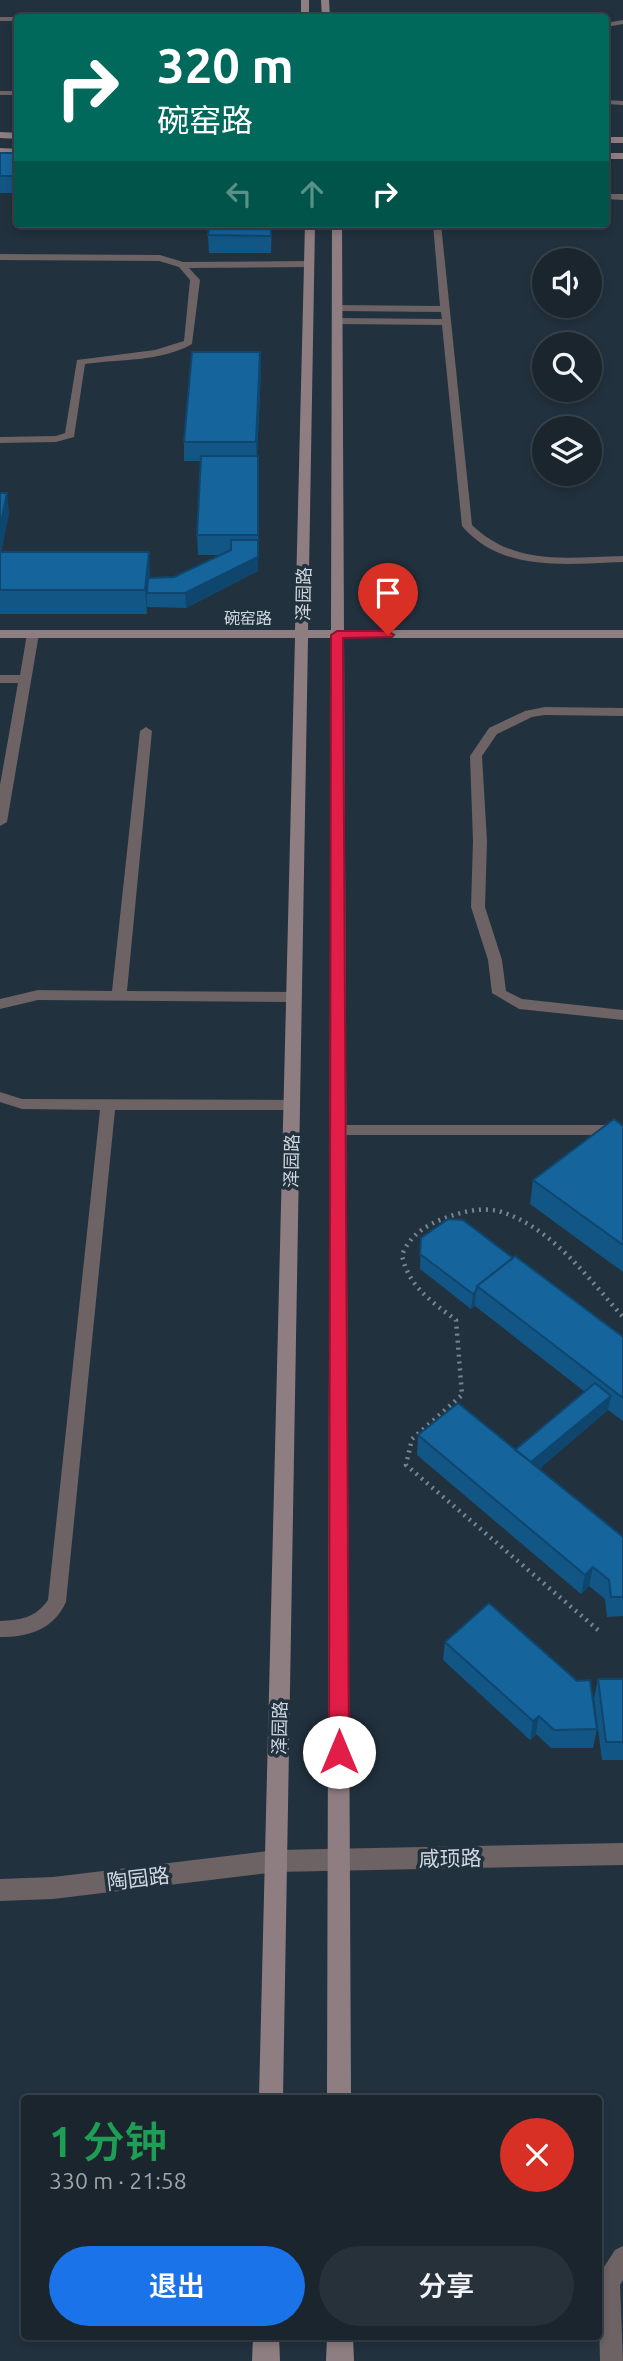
<!DOCTYPE html>
<html lang="zh">
<meta charset="utf-8">
<style>
:root{--surface:#1a252e;--page:#27313a;--text:#f1f3f6;--muted:#9fa5aa;--line:#38424a;--accent:#1a73e8}
body{margin:0;font-family:Ubuntu,"Noto Sans SC",sans-serif;background:var(--page);color:var(--text);height:100vh;display:flex;flex-direction:column;font-size:26px;white-space:nowrap}
*{box-sizing:border-box;margin:0}
p{font-size:23px;color:var(--muted)}
.icon{flex:none;width:38px;height:38px;fill:none;stroke:currentColor;stroke-width:2;stroke-linecap:round;stroke-linejoin:round}
.map{position:relative;flex:1;overflow:hidden}
.panel{position:absolute;left:21px;top:2095px;width:581px;height:245px;display:flex;flex-direction:column;background:var(--surface);border-radius:7px;box-shadow:0 4px 10px #0003,0 0 0 2px var(--line)}
.panel>*{flex:none}
.top-card{position:absolute;left:14px;top:14px;width:595px;height:214px;border-radius:7px;box-shadow:0 4px 10px #0003,0 0 0 2px var(--line);background:#00695c;color:#fff;overflow:hidden}
.controls{position:absolute;left:532px;top:248px;display:grid;gap:14px}
.controls a{display:grid;place-items:center;width:70px;height:70px;border-radius:50%;background:var(--surface);box-shadow:0 4px 10px #0003,0 0 0 2px var(--line);font-size:35px}
.pin{position:absolute;display:grid;place-items:center;width:60px;height:60px;color:#fff;margin:-72px -30px;border-radius:50% 50% 50% 0;rotate:-45deg;box-shadow:0 0 7px #0007}
.pin .icon{rotate:45deg}
.me{position:absolute;width:77px;margin:-38px;rotate:0deg;stroke-linejoin:round;filter:drop-shadow(0 0 5px #0008)}
.turn{display:flex;align-items:center;gap:24px;height:147px;padding:0 28px;font-size:32px}
.turn .icon{width:91px;height:91px;stroke-width:2.5}
.turn b{display:block;font-size:49px;line-height:60px}
.lanes{display:flex;align-items:center;height:66px;padding:0 28px;background:#0003;justify-content:center;gap:35px;direction:ltr}
.lanes .off{opacity:.35}
.round{display:grid;place-items:center;flex:none;width:74px;height:74px;border-radius:37px;background:var(--page)}
.summary{display:flex;align-items:center;justify-content:space-between;height:119px;padding:0 28px}
h1{font-size:42px;font-weight:600;line-height:52px;color:#1e9e55}
.action{display:flex;gap:14px;margin-top:auto;padding:14px 28px}
.action a{flex:1;height:80px;border-radius:42px;background:var(--accent);color:#fff;font-size:28px;font-weight:600;line-height:80px;text-align:center}
.action a+a{background:var(--page);color:var(--text)}
.map>svg:first-child{display:block}
</style>
<div class="map">
<svg width="623" height="2361" viewBox="0 0 623 2361">
<rect width="100%" height="100%" fill="#22313e"/>
<g fill="none" stroke-linecap="round" stroke-linejoin="round">
<path stroke="#798590" stroke-width="4.5" stroke-dasharray="2 5" stroke-linecap="butt" d="M598,1630L406,1465L412,1439L462,1395L456,1320C432,1302 408,1286 402,1255C410,1235 426,1225 445,1218C461,1212 480,1207 498,1211C550,1225 589,1279 623,1317"/>
<path fill="#6d6264" fill-rule="evenodd" d="M0,17H18L21,18H18V21H0Z
M623,20V24L606,27V23Z
M0,91H18V95H0Z
M606,100L623,101V105L606,104Z
M606,194H623V200L606,199Z
M433,224H441L472,525C516,567 568,557 623,556V562C567,564 502,573 462,526L442,325L337,324L332,321L337,318L442,319L441,312L337,311L332,308L337,305L440,306Z
M0,254L160,255L183,262L309,261L314,264L309,267L189,268L200,280L192,344C161,362 119,359 85,364L74,437L56,442L0,443V437L56,436L65,433L77,360L155,350L184,341L190,280L179,267L159,261L0,260Z
M33,630L39,634L7,822L0,826V785L18,683H0V675H20L27,634Z
M545,707L623,708V716L545,715L532,717L497,734L482,756L487,841L485,907L502,960L506,991L522,999L623,1010V1020L519,1009L492,993L488,960L471,907L473,841L470,756L489,728L525,711Z
M146,727L152,731L127,991L294,992L301,997L294,1002L38,1000L0,1009V999L38,990L112,991L140,731Z
M0,1092L22,1099L292,1100L300,1105L292,1110H115L66,1602C53,1630 29,1637 0,1637V1621C21,1620 35,1618 48,1600L100,1110L22,1109L0,1102Z
M338,1125H623V1135H338L330,1130Z
M623,2246V2280L620,2285L623,2361H600L598,2276L615,2250Z"/>
<path fill="#6d6264" fill-rule="evenodd" d="M623,1843V1865L276,1872L53,1899L0,1901V1879L53,1877L276,1850Z"/>
<path fill="#8f7e81" fill-rule="evenodd" d="M301,0H309V18H301Z
M321,0H329L330,18H322Z
M0,132L18,133V139L0,138Z
M606,137H623V143H606Z
M0,148L18,149V155L0,154Z
M606,153H623V159H606Z
M305,224H315L308,630H331L332,224H342L344,630H623V638H344L351,2098H327L331,638H308L283,2098H259L295,638H0V630H295Z
M253,2336H279L280,2361H252Z
M327,2336H353L354,2361H326Z"/>
</g>
<path fill="#125686" d="M0,153H18V193H0Z
M272,224L271,253H209L208,235Z
M260,352L261,371L257,456H258L259,475L258,571L186,608L147,607V614H0V493L9,513L1,552L150,578L174,577L221,555H198L197,535L201,461H184V442Z
M623,1126V1272L530,1204L533,1180Z
M421,1238L513,1258L623,1337V1421L608,1410L539,1469L623,1537V1616L607,1617L605,1599L589,1586L581,1594L417,1455L418,1435L515,1450L585,1392L475,1306L471,1309L420,1269Z
M445,1642L597,1729L593,1748H551L536,1734L530,1740L443,1660Z
M598,1679H623V1760H602L594,1698Z"/>
<path fill="#0f466d" d="M260,352L261,371L256,461V442Z
M258,456V571L186,608L185,593L258,557Z
M7,493L9,513L0,559V527Z
M149,552L150,576L149,593H147V614L145,590Z
M476,1291L475,1306L471,1309L473,1294Z
M611,1396L608,1410L526,1480L527,1465Z
M593,1567L589,1586L581,1594L585,1575Z
M539,1716L536,1734L530,1740L533,1721Z"/>
<path fill="#15649c" stroke="#0f466d" stroke-width="2" d="M0,153H18V176H0Z
M209,224H271V236L208,235Z
M192,352H260L256,442H184Z
M201,456H258V535H197Z
M0,493H7L0,527Z
M231,540H258V557L185,593H147L148,578L174,577L231,550Z
M0,552H149L145,590H0Z
M614,1119L623,1126V1245L533,1180Z
M448,1219L463,1220L513,1258L477,1286L476,1291L473,1294L420,1254L421,1238Z
M515,1256L623,1337V1398L477,1286Z
M595,1383L611,1396L531,1462L515,1450Z
M458,1403L623,1537V1597H611L609,1580L593,1567L585,1575L418,1435Z
M489,1603L577,1681L590,1680L597,1729L554,1730L539,1716L533,1721L445,1642Z
M598,1679H623V1742H606Z"/>
<path fill="#e11d48" stroke="#92132f" stroke-width="2" d="M388,631L394,635L392,637L343,638L349,1752L346,1758L339,1761L331,1758L329,1752L331,635L337,631Z"/>
<g text-anchor="middle" dominant-baseline="central" stroke-width="7" stroke-linejoin="round" paint-order="stroke">
<g font-size="16" fill="#cfd8e0" stroke="#22313e">
<text x="248" y="618">碗窑路</text>
</g>
<g font-size="18" fill="#cfd8e0" stroke="#22313e">
<text transform="translate(303 594) rotate(-89)">泽园路</text>
<text transform="translate(291 1161) rotate(-89)">泽园路</text>
<text transform="translate(279 1728) rotate(-89)">泽园路</text>
</g>
<g font-size="21" fill="#cfd8e0" stroke="#22313e">
<text transform="translate(450 1858) rotate(-1)">咸顼路</text>
<text transform="translate(138 1878) rotate(-7)">陶园路</text>
</g>
</g>
</svg>
<div class="controls">
<a><svg class="icon" aria-label="sound" viewBox="0 0 24 24"><path d="M4 9h4l5-4v14l-5-4H4zM17 9q2 3 0 6"/></svg></a>
<a><svg class="icon" aria-label="search" viewBox="0 0 24 24"><circle cx="10" cy="10" r="6"/><path d="M15 15l6 6"/></svg></a>
<a><svg class="icon" aria-label="layers" viewBox="0 0 24 24"><path d="M12 4l9 5-9 5-9-5zM3 14l9 5 9-5"/></svg></a>
</div>
<div class="pin" style="left:388px;top:635px;background:#d93025"><svg class="icon" aria-label="arrive" viewBox="0 0 24 24"><path d="M6 21V4h12l-3 4 3 4H6"/></svg></div>
<svg class="me" style="left:339px;top:1752px" viewBox="-20 -20 40 40"><circle r="19" fill="#fff"/><path d="M0-13L10 11 0 6-10 11z" fill="#e11d48"/></svg>
<div class="top-card">
<div class="turn"><svg class="icon" aria-label="right" viewBox="0 0 24 24"><path d="M7 20v-9h11M14 6l5 5-5 5"/></svg><div><b>320 m</b>碗窑路</div></div>
<div class="lanes"><svg class="icon off" aria-label="left" viewBox="0 0 24 24"><path d="M17 20v-9H6M10 6l-5 5 5 5"/></svg><svg class="icon off" aria-label="ahead" viewBox="0 0 24 24"><path d="M12 20V5M6 11l6-6 6 6"/></svg><svg class="icon" aria-label="right" viewBox="0 0 24 24"><path d="M7 20v-9h11M14 6l5 5-5 5"/></svg></div>
</div>
<section class="panel">
<div class="summary"><div><h1>1 分钟</h1><p>330 m · 21:58</p></div><a class="round" style="background:#d93025;color:#fff"><svg class="icon" aria-label="close" viewBox="0 0 24 24"><path d="M6 6l12 12M18 6L6 18"/></svg></a></div>
<div class="action"><a>退出</a><a>分享</a></div>
</section>
</div>
